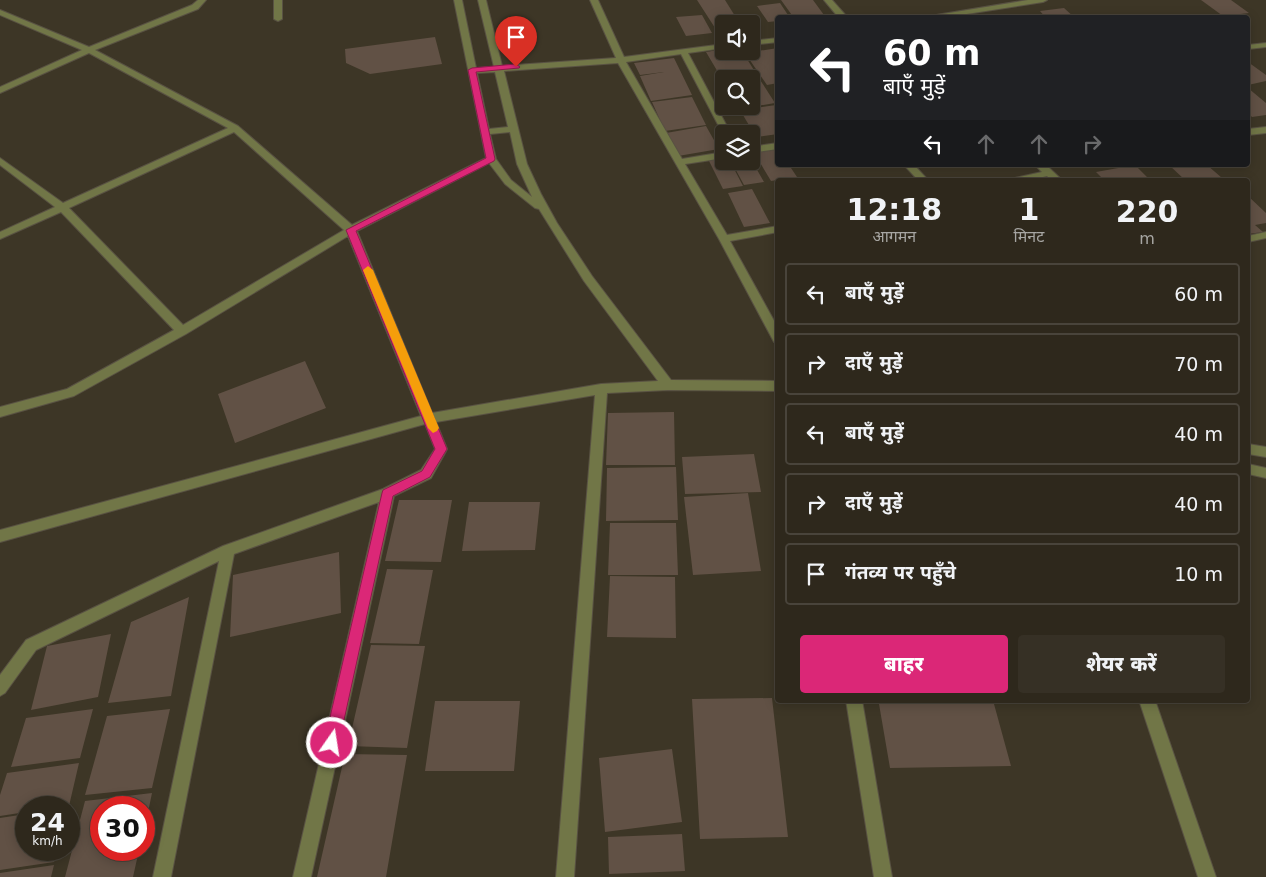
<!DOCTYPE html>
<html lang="hi">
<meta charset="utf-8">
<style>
:root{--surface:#2e281c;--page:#363025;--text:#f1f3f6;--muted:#a7a6a3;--line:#49443b;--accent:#db2777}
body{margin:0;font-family:"DejaVu Sans","Noto Sans Devanagari",sans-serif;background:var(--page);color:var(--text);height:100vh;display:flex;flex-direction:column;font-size:19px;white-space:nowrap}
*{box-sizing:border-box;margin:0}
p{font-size:16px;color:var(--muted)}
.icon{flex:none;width:28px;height:28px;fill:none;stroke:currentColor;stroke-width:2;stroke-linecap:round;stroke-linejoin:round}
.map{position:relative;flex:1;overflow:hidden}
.drawer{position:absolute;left:775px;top:178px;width:475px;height:525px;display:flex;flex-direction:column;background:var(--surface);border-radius:5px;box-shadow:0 2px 12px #0003,0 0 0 1px var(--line)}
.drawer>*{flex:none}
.top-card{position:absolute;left:775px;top:15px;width:475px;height:152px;border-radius:5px;box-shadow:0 2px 12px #0003,0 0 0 1px var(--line);background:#202124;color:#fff;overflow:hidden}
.buttons{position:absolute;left:715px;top:15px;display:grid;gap:10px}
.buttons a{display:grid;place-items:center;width:45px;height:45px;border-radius:5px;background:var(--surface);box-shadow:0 2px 12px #0003,0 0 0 1px var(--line);font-size:25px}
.speed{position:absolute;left:15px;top:796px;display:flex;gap:10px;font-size:25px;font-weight:700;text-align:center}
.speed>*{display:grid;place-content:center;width:65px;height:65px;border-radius:50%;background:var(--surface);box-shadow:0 2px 12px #0003,0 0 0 1px var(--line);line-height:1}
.speed small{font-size:12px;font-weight:400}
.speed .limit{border:8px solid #d22;background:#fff;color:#111}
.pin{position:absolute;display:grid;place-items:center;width:42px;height:42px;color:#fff;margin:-51px -21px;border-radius:50% 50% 50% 0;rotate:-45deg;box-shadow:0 0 5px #0007}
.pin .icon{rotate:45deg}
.me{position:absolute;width:55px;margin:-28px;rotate:13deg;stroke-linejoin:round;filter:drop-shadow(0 0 4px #0008)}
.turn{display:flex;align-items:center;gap:18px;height:105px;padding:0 25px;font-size:22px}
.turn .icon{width:65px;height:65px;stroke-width:2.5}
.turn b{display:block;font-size:35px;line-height:42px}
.lanes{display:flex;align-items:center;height:48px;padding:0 25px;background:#0003;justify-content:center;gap:25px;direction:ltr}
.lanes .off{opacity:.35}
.eta{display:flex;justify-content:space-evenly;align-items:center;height:85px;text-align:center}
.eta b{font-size:30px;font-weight:800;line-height:35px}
.button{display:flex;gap:10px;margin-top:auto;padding:10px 25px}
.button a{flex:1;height:58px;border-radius:5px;background:var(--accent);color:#fff;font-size:20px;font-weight:800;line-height:58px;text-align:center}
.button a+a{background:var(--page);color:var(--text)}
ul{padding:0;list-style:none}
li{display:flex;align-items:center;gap:15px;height:62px;margin:0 10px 8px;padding:0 15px;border:2px solid var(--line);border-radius:5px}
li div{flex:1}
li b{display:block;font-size:19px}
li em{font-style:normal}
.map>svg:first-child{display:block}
</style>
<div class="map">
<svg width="1266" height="877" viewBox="0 0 1266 877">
<rect width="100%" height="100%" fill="#3d3626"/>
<path fill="#615145" d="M697,0H725L740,24H724V30L717,31Z
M781,0H813L824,15L794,18Z
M1201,0H1231L1249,13L1223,16Z
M780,3L790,18H778V21L768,22L757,6Z
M1064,8L1075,18H1046L1040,11Z
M702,15L712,33L686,36L676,17Z
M435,37L442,64L370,74L346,63L345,49Z
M778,48V83L767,85L745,53Z
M724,49V51H742L757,75L722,79L706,52Z
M674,58L692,95L651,101L640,76L664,72L640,75L634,63Z
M1248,62L1266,75V81L1248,85Z
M757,75L775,103L751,107V79L742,78Z
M1248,88L1266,103V115L1252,117L1248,113Z
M692,97L706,125L665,131L652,102Z
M776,105L778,108V134L756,137L740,110Z
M706,126L719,149L678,156L666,133Z
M778,147V165H789L797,177L771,181L753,151Z
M724,157V161H730L743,186L723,189L708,159Z
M731,161H752L764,182L744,185Z
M1135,165L1150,180H1104L1096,172Z
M1169,165H1207L1222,178L1185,180Z
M752,189L770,223L744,227L728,193Z
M1248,196L1266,213V223L1255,225L1263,232L1248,234Z
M305,361L326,408L235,443L218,394Z
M674,412L675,465H606L608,413Z
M754,454L761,492L685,494L682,457Z
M676,467L678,520L606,521L607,468Z
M748,493L761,571L693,575L684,497Z
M399,500H452L441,562L385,561Z
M469,502H540L535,550L462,551Z
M610,523H676L678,575H608Z
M339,552L341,613L230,637L233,575Z
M387,569L433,570L419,644L370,643Z
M610,576L675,577L676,638L607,637Z
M189,597L171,696L108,703L131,622Z
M111,634L98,697L31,710L47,646Z
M371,645L425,646L407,748L348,746Z
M772,698L788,837L700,839L692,699Z
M435,701H520L514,771H425Z
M879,704H994L1011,766L890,768Z
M93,709L80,758L11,767L26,718Z
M170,709L152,788L85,795L107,716Z
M672,749L682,822L605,832L599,758Z
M345,754L407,755L386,877H317Z
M79,763L69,806L26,808V812L0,816V795L7,773Z
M152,793L145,827L144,808H101V850H139L133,877H65L85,801Z
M26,814V850H57L54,862L0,870V818Z
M682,834L685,871L609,874L608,837Z
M54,865L51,877H0V873Z"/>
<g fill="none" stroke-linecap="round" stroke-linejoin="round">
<g stroke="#595243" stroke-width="2">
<path id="minor" d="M198,0H206L198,9L95,50L238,126L352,225L486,158L454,0H462L476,68L494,67L478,0H486L502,66L616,58L590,0H598L624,57L724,44V48L688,53L731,134H724V136L681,54L626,62L682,159L724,152V158L685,164L727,235L778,226V232L730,241L778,328V343L774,342L719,239L618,63L504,71L527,164L541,194L557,223L592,276L671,380L778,381V391L668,390L607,393L574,877H556L595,395L436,422L447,449L445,453L431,478L394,496L311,877H293L379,502L234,554L171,877H153L219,561L36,650L5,693L0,696V675L26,640L223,546L383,489L421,470L435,449L425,424L0,542V530L421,416L348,236L186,334L74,396L0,417V407L67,389L174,330L61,212L0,239V232L55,207L0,165V158L63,203L228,128L89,53L0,93V87L82,50L0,15V10L89,47L192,5ZM495,72L508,127L489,129L477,73ZM234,132L344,230L183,325L69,208ZM510,132L517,164L532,197L511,180L496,159L490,134ZM489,163L505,184L535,208L539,209L584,281L658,381L601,384L432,413L357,231Z
M274,0H282V19L278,21L274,19Z
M824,0H832L848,18H839Z
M1028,0H1047L1043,2L941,18H918Z
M778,38V42L751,45V41Z
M1266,43V47L1248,49V45Z
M1266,127V133L1248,135V129Z
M778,143V149L751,153V147Z
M904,165H914L928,180H918Z
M1035,165H1046L1062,180H1051L1047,176L1031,180H1013L1015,178L1042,172Z
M1266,232V238L1248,242V236Z
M1248,444L1266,447V457L1248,454Z
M1248,464L1266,468V478L1248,474Z
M846,700H862L892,877H874Z
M1139,700H1155L1216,877H1198Z"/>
</g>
<use href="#minor" fill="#717647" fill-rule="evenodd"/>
</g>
<path fill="#db2777" stroke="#8e194d" d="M516,64L520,67L519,68L476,72L495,159L494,161L356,231L447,449L430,477L393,496L339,743L337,748L332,750L327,748L324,743L382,493L383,490L422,471L435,449L346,230L486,158L468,70L472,68Z"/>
<path fill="#f59e0b" d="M368,266L373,270L439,428L437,431L433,433L428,428L363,270Z"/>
</svg>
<div class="buttons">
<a><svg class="icon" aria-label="sound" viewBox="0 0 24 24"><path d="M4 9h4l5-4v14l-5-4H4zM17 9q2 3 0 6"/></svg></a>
<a><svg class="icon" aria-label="search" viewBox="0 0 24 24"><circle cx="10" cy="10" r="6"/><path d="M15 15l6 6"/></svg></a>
<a><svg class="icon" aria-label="layers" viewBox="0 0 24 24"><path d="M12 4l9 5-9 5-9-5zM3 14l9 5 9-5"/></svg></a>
</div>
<div class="speed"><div>24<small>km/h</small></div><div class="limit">30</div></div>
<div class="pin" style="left:516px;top:67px;background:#d93025"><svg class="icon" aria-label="arrive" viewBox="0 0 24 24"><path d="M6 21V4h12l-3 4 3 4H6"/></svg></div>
<svg class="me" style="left:332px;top:743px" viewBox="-20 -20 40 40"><circle r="17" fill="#db2777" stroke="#fff" stroke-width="3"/><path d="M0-11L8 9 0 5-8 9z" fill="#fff"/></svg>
<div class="top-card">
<div class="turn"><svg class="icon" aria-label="left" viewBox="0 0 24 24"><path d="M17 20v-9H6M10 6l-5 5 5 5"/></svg><div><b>60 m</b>बाएँ मुड़ें</div></div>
<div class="lanes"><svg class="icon" aria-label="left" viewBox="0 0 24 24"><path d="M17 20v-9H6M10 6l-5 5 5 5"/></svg><svg class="icon off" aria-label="ahead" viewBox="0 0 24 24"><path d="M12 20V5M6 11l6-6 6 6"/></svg><svg class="icon off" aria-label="ahead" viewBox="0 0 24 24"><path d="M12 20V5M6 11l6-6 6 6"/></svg><svg class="icon off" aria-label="right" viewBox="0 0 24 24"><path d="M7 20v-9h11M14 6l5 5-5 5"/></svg></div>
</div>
<section class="drawer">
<div class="eta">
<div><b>12:18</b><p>आगमन</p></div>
<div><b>1</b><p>मिनट</p></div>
<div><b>220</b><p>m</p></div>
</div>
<ul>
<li><svg class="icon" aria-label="left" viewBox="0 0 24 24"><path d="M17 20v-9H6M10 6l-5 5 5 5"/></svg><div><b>बाएँ मुड़ें</b></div><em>60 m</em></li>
<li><svg class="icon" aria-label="right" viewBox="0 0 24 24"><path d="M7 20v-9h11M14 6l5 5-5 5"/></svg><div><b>दाएँ मुड़ें</b></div><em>70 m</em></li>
<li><svg class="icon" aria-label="left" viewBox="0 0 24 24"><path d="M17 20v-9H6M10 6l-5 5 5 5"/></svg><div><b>बाएँ मुड़ें</b></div><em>40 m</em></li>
<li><svg class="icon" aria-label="right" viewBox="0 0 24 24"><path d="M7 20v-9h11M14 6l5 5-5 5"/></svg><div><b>दाएँ मुड़ें</b></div><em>40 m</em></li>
<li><svg class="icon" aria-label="arrive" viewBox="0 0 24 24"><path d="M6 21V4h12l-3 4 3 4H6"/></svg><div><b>गंतव्य पर पहुँचे</b></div><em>10 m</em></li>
</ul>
<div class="button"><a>बाहर</a><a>शेयर करें</a></div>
</section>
</div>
